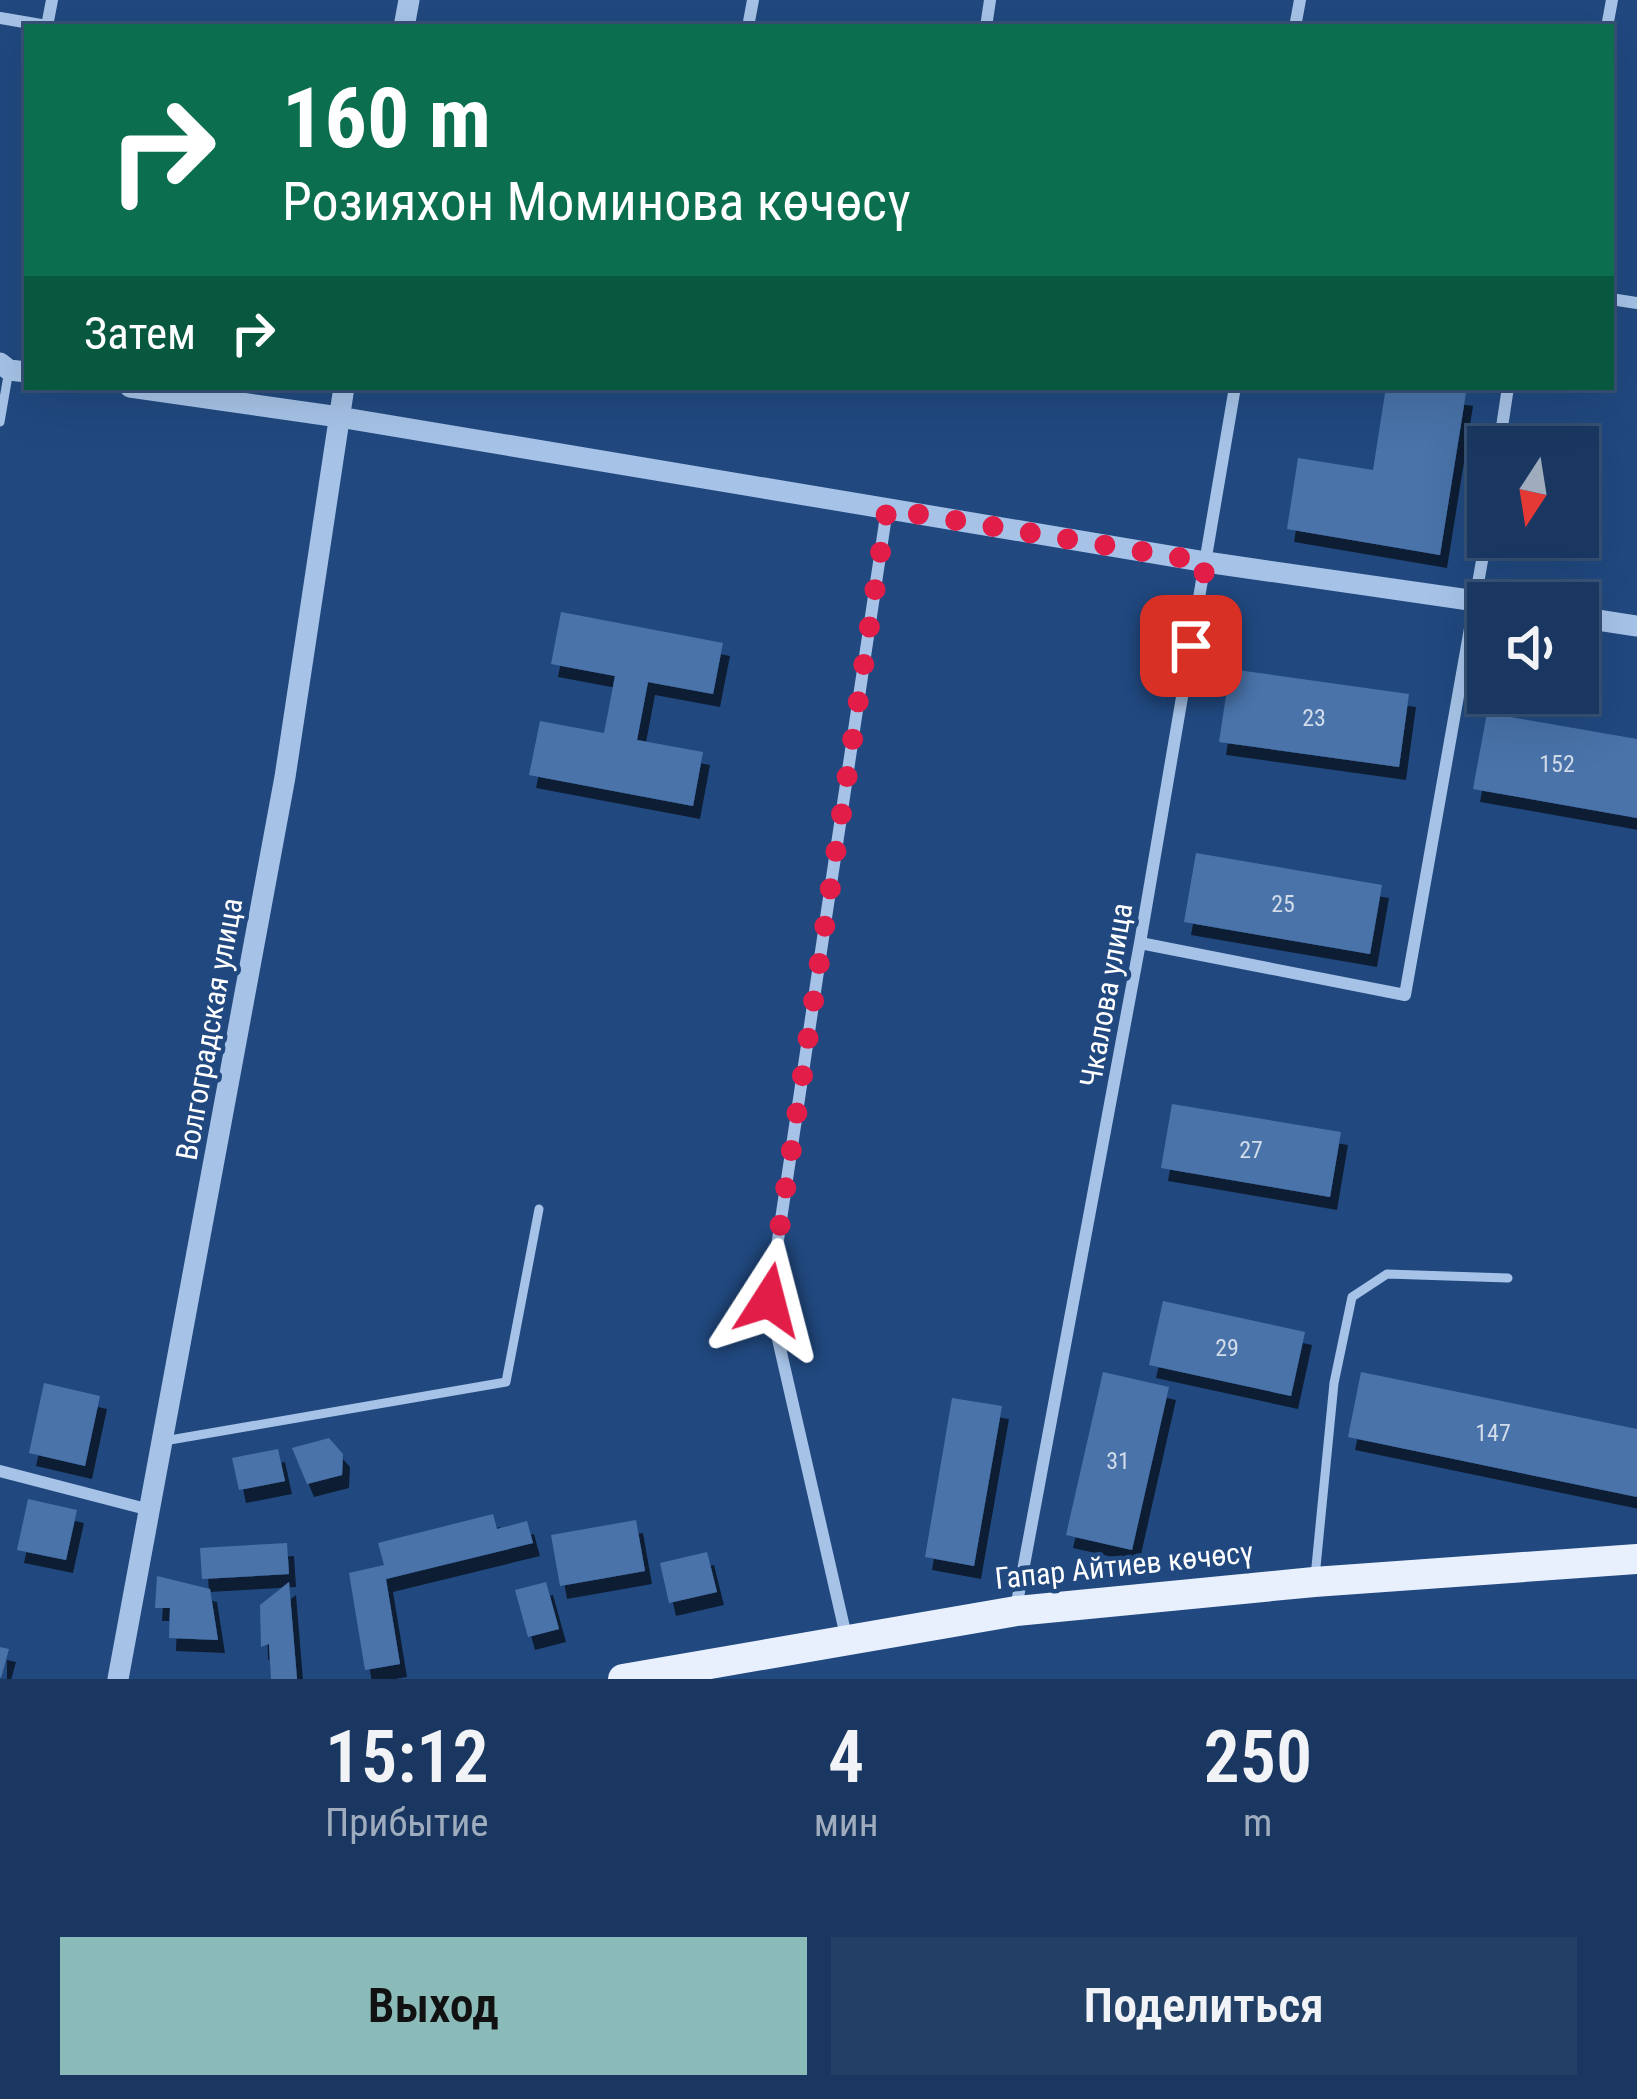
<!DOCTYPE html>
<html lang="ru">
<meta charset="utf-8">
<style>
:root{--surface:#193760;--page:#223f66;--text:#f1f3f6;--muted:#9facbd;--line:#375175;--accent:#8bbbb9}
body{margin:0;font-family:"Roboto Condensed",sans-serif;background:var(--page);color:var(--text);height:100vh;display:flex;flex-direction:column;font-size:45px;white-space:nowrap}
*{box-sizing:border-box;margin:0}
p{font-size:39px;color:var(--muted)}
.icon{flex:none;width:66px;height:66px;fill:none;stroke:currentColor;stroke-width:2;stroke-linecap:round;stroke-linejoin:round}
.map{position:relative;height:1679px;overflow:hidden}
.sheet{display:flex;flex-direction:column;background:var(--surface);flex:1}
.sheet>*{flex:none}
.banner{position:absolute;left:24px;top:24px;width:1590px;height:366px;border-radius:0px;box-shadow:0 12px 48px #0002,0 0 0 3px var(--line);background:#0b6e4f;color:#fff;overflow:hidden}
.needle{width:78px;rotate:192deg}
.buttons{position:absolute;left:1467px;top:426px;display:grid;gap:24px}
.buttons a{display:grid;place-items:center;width:132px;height:132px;border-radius:0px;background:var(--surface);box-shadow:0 12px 48px #0002,0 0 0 3px var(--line);font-size:60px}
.pin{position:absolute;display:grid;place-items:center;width:102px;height:102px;color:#fff;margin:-51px;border-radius:24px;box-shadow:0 6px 18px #0006}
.me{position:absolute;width:132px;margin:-66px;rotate:9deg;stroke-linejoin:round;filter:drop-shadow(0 0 9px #0008)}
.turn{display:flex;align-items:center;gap:42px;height:252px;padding:0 60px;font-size:54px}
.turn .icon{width:156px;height:156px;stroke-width:2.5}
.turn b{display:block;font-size:84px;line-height:102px}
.then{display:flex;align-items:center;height:114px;padding:0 60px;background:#0003;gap:24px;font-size:45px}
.eta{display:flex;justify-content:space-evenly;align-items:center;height:204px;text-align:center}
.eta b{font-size:72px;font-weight:600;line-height:84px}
.primary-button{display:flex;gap:24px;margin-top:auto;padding:24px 60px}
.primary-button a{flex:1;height:138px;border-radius:0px;background:var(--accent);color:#111;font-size:48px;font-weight:600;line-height:138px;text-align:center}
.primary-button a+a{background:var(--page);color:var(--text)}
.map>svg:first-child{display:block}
</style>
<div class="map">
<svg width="1637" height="1679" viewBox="0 0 1637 1679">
<defs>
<filter id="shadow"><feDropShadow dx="7" dy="13" stdDeviation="0" flood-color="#0009"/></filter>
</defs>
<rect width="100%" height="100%" fill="#214980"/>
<path fill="#4a73a9" filter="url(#shadow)" d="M1386,387H1427L1466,393L1440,555L1287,529L1298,458L1373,470Z
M561,612L723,643L713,694L648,682L637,740L703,752L693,806L529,775L540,721L604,733L615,676L551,664Z
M1230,669L1409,694L1399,767L1219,742Z
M1487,713L1637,739V818L1473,789Z
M1196,853L1382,885L1370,954L1184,922Z
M1172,1104L1341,1132L1330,1197L1161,1168Z
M1163,1301L1305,1332L1291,1396L1149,1365Z
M1103,1372L1169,1387L1132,1550L1066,1535Z
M1361,1372L1637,1429V1497L1348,1437Z
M44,1383L100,1396L85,1466L29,1453Z
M952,1398L1002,1406L974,1566L925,1557Z
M329,1438L343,1454L342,1475L307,1484L292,1448Z
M278,1449L285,1481L239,1490L232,1458Z
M28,1499L77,1510L66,1560L17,1550Z
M493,1514L497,1529L527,1521L533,1543L386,1579L400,1664L365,1670L349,1573L384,1565L378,1543Z
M636,1520L645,1571L560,1586L551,1535Z
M287,1543L289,1574L202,1579L200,1548Z
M707,1552L717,1592L669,1603L660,1563Z
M157,1576L210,1589L218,1640L169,1638L170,1608H155Z
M289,1582L297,1679H271L269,1644L261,1647L260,1605Z
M546,1582L559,1629L528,1637L515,1590Z
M0,1647L9,1649L1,1678L0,1677Z"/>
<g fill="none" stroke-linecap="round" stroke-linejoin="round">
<path stroke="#a6c3e7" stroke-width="9" d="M0,422L9,370
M164,1441L506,1382L539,1209
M1315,1577L1334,1383L1352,1297L1387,1274L1508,1278"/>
<path stroke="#a6c3e7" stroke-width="12" d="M0,18L47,26L52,0
M748,27L753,0
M986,27L990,0
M1295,27L1300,0
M1607,27L1612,0
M1611,299L1637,303
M1499,447L1508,387
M1140,943L1405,995L1488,527
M0,1471L150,1510
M1016,1608L1140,943L1235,387
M846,1636L769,1300L887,509"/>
<path stroke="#a6c3e7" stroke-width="21" d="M404,27L409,0
M0,363L9,370L27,372
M130,387L339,417L1206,562L1490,603
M1578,617L1637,626
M118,1679L285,777L344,387"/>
<path stroke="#e8f0fd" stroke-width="30" d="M623,1679L1016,1611L1314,1582L1637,1559"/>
</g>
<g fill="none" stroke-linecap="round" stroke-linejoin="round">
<path stroke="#e11d48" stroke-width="21" stroke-dasharray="0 37.8" d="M769,1300L887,509L1206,562L1191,646"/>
</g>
<g text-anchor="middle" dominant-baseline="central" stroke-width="9" stroke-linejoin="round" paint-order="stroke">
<g font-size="24" fill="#d2dcea">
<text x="1314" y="718">23</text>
<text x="1557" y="764">152</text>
<text x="1283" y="904">25</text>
<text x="1251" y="1150">27</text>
<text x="1227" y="1348">29</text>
<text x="1493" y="1433">147</text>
<text x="1118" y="1461">31</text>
</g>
<g font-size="30" fill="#fff" stroke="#214980">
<text transform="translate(1106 995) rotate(-80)">Чкалова улица</text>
<text transform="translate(209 1029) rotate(-80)">Волгоградская улица</text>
<text transform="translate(1124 1565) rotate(-6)">Гапар Айтиев көчөсү</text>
</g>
</g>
</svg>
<div class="buttons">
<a><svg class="needle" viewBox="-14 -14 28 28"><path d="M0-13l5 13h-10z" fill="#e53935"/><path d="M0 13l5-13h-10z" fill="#9facbd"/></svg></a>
<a><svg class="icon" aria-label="sound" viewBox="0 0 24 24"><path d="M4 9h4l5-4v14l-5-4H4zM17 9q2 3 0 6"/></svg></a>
</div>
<div class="pin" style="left:1191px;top:646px;background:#d93025"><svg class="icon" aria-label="arrive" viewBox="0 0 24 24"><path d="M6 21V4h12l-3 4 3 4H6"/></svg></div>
<svg class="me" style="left:769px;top:1300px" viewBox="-20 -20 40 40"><path d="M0-17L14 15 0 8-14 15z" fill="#e11d48" stroke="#fff" stroke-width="4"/></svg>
<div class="banner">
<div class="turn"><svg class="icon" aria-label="right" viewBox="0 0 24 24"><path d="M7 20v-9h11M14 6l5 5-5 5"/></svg><div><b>160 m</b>Розияхон Моминова көчөсү</div></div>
<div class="then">Затем<svg class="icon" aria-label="right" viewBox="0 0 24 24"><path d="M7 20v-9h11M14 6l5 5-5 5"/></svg></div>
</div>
</div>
<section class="sheet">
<div class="eta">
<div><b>15:12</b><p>Прибытие</p></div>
<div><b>4</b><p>мин</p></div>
<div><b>250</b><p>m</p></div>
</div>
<div class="primary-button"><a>Выход</a><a>Поделиться</a></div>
</section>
